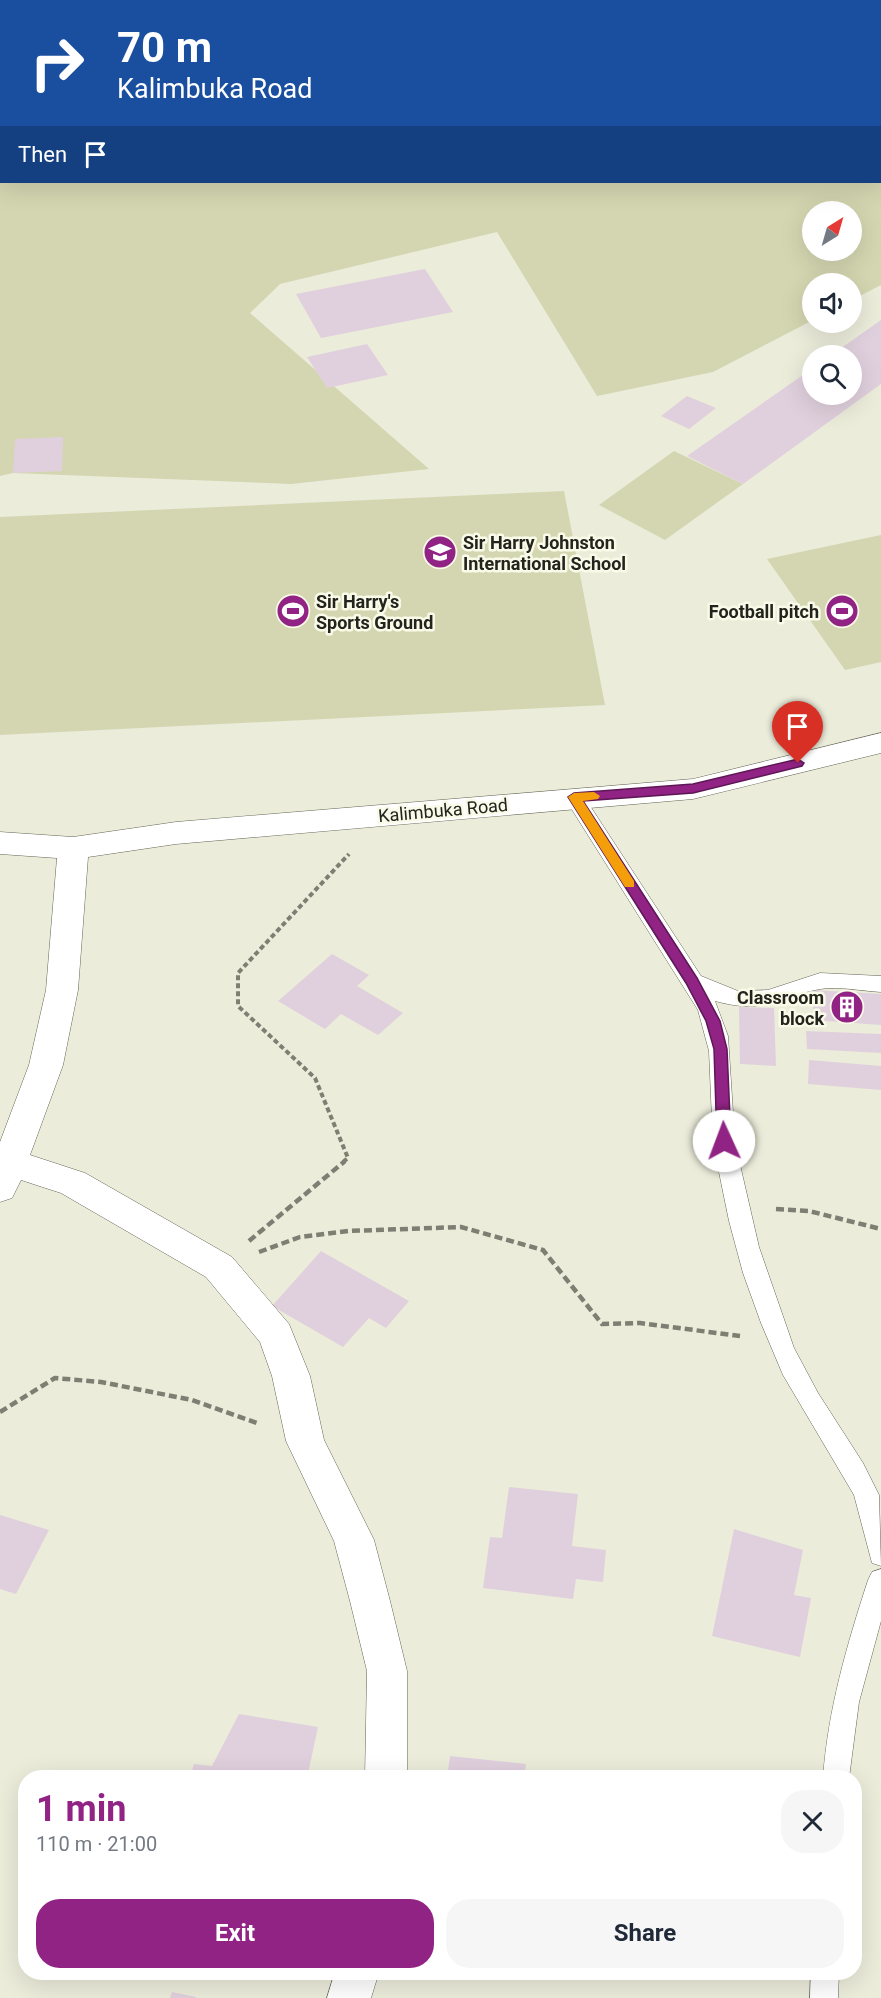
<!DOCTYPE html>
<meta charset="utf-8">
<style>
:root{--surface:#fff;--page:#f6f6f7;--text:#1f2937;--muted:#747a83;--accent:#912384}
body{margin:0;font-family:Roboto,sans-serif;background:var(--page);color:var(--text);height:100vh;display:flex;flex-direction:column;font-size:22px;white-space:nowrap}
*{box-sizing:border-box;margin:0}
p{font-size:20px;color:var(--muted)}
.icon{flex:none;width:33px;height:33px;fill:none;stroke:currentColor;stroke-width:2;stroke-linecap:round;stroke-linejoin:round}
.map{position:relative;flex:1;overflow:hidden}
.panel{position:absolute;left:18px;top:1770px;width:844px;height:210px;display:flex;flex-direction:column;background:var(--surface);border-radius:24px;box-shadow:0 6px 24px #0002}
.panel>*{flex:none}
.top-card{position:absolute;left:0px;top:0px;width:882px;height:183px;box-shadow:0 6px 24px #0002;background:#1a4fa0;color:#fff;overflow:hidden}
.needle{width:39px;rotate:37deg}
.buttons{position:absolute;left:802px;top:201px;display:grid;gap:12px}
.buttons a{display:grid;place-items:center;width:60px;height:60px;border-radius:50%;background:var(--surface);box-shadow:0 6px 24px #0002;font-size:30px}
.pin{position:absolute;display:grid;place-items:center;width:51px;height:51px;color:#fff;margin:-62px -26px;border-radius:50% 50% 50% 0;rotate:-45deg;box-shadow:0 0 6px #0007}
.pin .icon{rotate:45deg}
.me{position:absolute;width:66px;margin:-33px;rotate:358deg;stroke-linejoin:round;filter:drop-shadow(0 0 4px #0008)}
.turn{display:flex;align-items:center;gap:21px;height:126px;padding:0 18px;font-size:27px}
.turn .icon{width:78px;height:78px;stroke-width:2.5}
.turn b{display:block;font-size:42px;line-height:51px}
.then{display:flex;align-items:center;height:57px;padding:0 18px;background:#0003;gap:12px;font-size:22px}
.round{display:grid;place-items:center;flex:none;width:63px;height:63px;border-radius:24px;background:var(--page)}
.overview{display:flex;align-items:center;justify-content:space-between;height:102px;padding:0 18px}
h1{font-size:36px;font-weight:700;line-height:45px;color:var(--accent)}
.action{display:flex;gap:12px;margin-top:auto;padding:12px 18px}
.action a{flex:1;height:69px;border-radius:24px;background:var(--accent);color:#fff;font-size:24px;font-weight:700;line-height:69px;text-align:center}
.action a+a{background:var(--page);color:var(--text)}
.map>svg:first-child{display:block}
</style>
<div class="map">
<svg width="881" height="1998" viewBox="0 0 881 1998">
<rect width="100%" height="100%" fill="#ebecda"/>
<path fill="#d4d6b1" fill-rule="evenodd" d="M45,0H881V285L852,300V284H813V320L713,372L597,396L497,232L280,284L250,313L429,469L291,484L13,473L0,476V165L2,182H880V2L41,1ZM813,212H852V250H813Z
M674,451L743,484L665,540L599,505Z
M564,491L605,705L0,735V517Z
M881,535V662L845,670L767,559Z"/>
<path fill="#e0d0dd" d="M425,269L453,312L321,338L296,294Z
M881,320V384L743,484L687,456L813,368V394H852V356H830Z
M367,344L388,375L327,388L307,357Z
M687,396L716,408L689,429L661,416Z
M63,437L62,471L13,473L15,439Z
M332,954L369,975L357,986L403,1013L378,1035L341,1014L325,1029L278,1001Z
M813,990L881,994V1025L813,1020Z
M739,1007L774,1008L776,1066L740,1064Z
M806,1031L881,1034V1053L807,1049Z
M809,1060L881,1066V1090L808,1084Z
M321,1251L409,1301L386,1328L369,1318L343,1347L272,1306Z
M509,1487L578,1494L572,1546L606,1550L603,1582L576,1579L573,1599L483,1588L490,1537L502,1538Z
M0,1515L49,1530L16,1594L0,1589Z
M734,1529L803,1550L794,1595L811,1598L800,1657L712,1636Z
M239,1714L318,1727L307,1778H190L194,1764L212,1766Z
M450,1756L526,1764L524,1778H447Z
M172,1992L196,1997V1998H170Z"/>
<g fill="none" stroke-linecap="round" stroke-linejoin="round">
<g stroke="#656657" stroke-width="1">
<path id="service" d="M574,790L581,792L701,976L738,991L768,990L820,973L881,976V992C862,991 838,986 820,989C775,997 766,1015 715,1001L728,1036L735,1143L759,1247L794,1348L818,1393L863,1463L879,1495L881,1566L872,1563L854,1495L783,1375L761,1323L743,1273L729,1221L713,1143L709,1051L698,1010L564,797L567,792Z
M881,1569V1621L859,1702L849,1778H823C828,1709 847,1645 868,1580L872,1572Z
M811,1972H839L838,1998H810Z"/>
</g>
<g stroke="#656657" stroke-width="1">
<path id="minor" d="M881,733V753L693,799L176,844L88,857L78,990L63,1065L30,1155L85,1173L232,1257L289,1324L310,1376L324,1440L374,1540L390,1601L407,1671V1778H365L367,1671L350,1601L334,1541L286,1441L272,1376L260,1342L206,1277L61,1193L21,1180L12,1198L0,1202V1142L29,1065L46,990L57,858L0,854V832L73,837L176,822L693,779Z
M335,1972H379L371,1998H327Z"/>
</g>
<path stroke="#7e7f73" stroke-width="4" stroke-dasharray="5 3" stroke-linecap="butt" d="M343,1162L348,1158L315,1078L238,1006V973L349,854"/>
<path stroke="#7e7f73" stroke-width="4.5" stroke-dasharray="8 4" stroke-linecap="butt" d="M776,1209L809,1211L881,1229
M249,1241L345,1161
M259,1252L300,1237L348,1231L461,1227L543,1250L602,1324L640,1323L740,1336
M0,1412L55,1378L101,1382L192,1400L257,1423"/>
<use href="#service" fill="#fff" fill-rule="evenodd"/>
<use href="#minor" fill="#fff" fill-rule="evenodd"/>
</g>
<path fill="#912384" stroke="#5e1756" stroke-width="1.5" d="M798,759L804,763L802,766L693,793L583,801L697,978L720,1021L727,1049L731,1141L724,1146L717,1141L714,1049L706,1021L686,983L568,797L574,793L693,784Z"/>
<path fill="#f59e0b" d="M594,792L600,796L598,799L583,801L634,881V887H625L568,797L574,793Z"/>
<defs>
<g id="school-disc" transform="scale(1.725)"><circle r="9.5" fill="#912384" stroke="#f9fae8"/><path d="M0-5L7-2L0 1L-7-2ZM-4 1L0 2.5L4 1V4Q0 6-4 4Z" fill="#fff"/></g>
<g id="stadium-disc" transform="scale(1.725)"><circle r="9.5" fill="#912384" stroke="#f9fae8"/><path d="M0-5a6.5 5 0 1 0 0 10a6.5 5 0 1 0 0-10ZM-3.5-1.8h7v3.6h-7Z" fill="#fff"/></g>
<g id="building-disc" transform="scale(1.725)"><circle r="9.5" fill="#912384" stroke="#f9fae8"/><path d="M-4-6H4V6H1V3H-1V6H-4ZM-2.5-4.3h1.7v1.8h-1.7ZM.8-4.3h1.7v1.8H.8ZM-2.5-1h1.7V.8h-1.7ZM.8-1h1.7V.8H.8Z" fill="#fff"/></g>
</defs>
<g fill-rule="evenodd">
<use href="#school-disc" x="440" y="552"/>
<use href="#stadium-disc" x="293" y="611"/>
<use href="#stadium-disc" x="842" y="611"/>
<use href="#building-disc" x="847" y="1007"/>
</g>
<g text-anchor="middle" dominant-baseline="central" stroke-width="5" stroke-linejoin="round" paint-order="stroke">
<g font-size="18" font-weight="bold" fill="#23241d" stroke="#f9fae8" text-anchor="start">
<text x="463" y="542">Sir Harry Johnston<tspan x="463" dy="21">International School</tspan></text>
<text x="316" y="601">Sir Harry's<tspan x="316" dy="21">Sports Ground</tspan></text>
<text x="819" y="611" text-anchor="end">Football pitch</text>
<text x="824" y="997" text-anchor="end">Classroom<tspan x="824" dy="21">block</tspan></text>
</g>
<g font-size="18" fill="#23241d" stroke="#f9fae8">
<text transform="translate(443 810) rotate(-5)">Kalimbuka Road</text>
</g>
</g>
</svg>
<div class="buttons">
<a><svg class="needle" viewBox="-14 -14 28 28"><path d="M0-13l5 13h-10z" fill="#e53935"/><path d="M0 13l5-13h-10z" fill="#747a83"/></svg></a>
<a><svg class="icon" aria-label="sound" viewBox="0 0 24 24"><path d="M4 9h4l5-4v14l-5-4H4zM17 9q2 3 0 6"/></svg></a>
<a><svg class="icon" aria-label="search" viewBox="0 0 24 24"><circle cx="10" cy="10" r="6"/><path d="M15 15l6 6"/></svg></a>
</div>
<div class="pin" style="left:798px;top:763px;background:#d93025"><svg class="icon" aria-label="arrive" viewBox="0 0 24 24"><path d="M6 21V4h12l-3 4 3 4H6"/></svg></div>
<svg class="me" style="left:724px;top:1141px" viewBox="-20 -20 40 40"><circle r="19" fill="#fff"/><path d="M0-13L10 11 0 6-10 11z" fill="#912384"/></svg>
<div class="top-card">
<div class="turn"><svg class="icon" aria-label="right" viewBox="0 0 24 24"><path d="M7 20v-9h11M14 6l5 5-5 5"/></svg><div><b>70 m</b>Kalimbuka Road</div></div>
<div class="then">Then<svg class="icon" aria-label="arrive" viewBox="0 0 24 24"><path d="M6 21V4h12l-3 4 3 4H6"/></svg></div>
</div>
<section class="panel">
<div class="overview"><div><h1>1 min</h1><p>110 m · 21:00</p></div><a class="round"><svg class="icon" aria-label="close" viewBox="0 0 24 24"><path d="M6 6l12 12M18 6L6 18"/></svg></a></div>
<div class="action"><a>Exit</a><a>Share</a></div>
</section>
</div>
